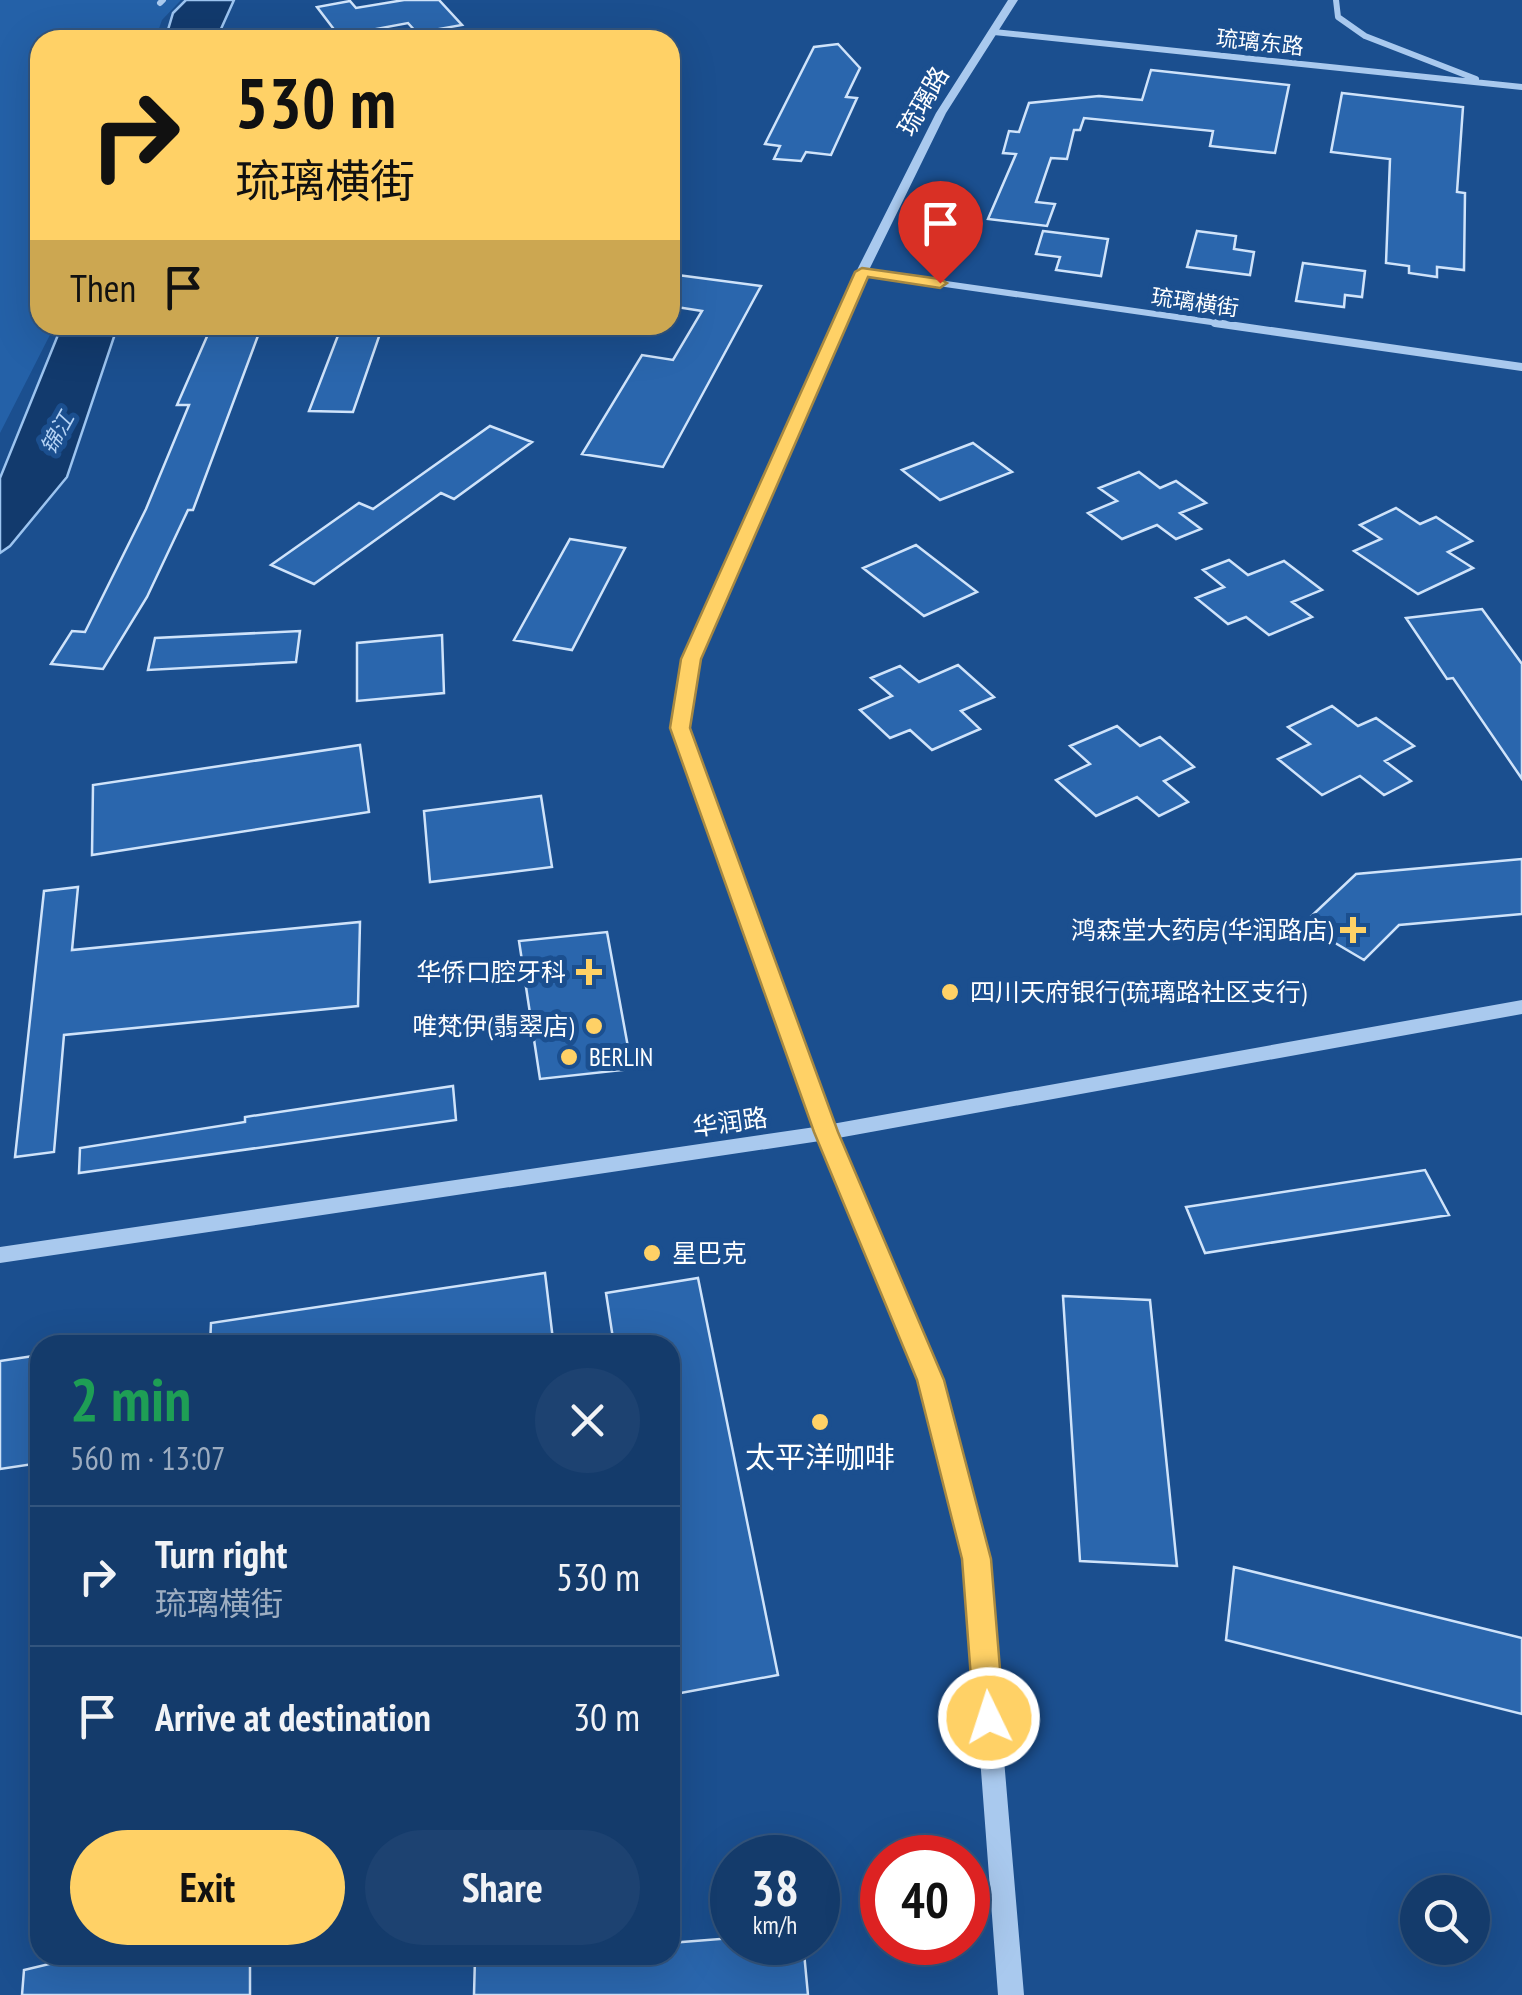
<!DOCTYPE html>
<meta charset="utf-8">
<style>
:root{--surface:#143b6b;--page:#1d4271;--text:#f1f3f6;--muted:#9dadc1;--line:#33557e;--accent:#ffd166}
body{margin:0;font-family:"PT Sans Narrow","Noto Sans SC",sans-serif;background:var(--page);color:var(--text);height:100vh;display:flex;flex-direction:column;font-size:38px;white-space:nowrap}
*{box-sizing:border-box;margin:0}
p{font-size:32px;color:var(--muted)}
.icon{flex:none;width:55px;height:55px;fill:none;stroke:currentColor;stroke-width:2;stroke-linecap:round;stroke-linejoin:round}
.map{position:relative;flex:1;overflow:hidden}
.sheet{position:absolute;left:30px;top:1335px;width:650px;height:630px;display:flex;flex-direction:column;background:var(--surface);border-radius:30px;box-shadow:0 10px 40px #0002,0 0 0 2px var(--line)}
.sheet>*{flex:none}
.hud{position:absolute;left:30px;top:30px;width:650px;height:305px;border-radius:30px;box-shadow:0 10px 40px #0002,0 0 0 2px var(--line);background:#ffd166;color:#111;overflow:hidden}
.controls{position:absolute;left:1400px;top:1875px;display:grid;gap:20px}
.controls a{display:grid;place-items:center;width:90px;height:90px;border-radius:50%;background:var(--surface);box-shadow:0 10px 40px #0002,0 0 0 2px var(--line);font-size:50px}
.speed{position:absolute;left:710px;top:1835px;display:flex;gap:20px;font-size:50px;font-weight:700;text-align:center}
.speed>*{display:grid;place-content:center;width:130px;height:130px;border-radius:50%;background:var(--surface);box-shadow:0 10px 40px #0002,0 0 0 2px var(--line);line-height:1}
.speed small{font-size:25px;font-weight:400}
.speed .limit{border:15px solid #d22;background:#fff;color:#111}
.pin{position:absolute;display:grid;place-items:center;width:85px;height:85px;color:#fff;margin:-102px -42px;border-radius:50% 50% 50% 0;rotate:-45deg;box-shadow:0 0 10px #0007}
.pin .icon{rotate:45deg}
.me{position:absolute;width:110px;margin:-55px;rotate:356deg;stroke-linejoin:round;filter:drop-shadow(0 0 8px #0008)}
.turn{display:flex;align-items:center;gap:35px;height:210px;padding:0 40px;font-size:45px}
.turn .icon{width:130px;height:130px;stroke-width:2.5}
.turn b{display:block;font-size:70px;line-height:85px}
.then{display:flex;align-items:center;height:95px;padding:0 40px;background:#0003;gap:20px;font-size:38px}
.round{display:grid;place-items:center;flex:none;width:105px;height:105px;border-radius:52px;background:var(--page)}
.summary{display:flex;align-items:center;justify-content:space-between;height:170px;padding:0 40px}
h1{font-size:60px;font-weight:700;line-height:75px;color:#1e9e55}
.action{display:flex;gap:20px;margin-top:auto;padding:20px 40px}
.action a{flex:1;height:115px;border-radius:60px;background:var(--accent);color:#111;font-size:40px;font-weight:700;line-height:115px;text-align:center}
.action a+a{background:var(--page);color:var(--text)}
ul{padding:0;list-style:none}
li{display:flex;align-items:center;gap:30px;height:140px;padding:0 40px;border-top:2px solid var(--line)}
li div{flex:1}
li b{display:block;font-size:38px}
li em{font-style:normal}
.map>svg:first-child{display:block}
</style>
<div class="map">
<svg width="1522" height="1995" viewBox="0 0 1522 1995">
<rect width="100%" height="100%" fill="#1b4f8f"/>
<path fill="#2461a8" d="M0,0H181L162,20L155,40H40V325H55L0,433Z"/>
<path fill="#123a6d" stroke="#9cc4f0" stroke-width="2.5" d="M186,0H234L216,40H165L173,13Z
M62,325H118L67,477L10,546L0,553V478Z"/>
<path fill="#2a66ad" stroke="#cfe3fa" stroke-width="2.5" d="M404,0H439L462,25L417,33L408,23L339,36L317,7L350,1L356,8Z
M838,44L860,68L846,97L857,98L831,155L806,152L801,161L774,159L780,146L765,144L814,47Z
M1151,70L1289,85L1275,153L1210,146L1213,131L1084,118L1080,130H1074L1067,159L1051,158L1036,202L1055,204L1047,226L988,219L1016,154L1003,153L1009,131L1019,132L1029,103L1099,96L1142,100Z
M1342,93L1463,107L1457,192L1465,193L1464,270L1437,267V277L1409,273V266L1386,263L1390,159L1331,152Z
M1043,231L1108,239L1101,276L1056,270L1060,257L1036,254Z
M1197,231L1236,236L1234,249L1254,252L1250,275L1187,267Z
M1303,263L1365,271L1362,297L1345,295L1344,307L1296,301Z
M670,274L761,286L663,467L582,454L642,355L673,360L702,311L670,306Z
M212,325H262L193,510H188L147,597L103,669L51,664L72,631L85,632L146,509L189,405H177Z
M342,325H383L353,412L309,411Z
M490,426L532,442L454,499L441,493L314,584L271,565L359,503L373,509Z
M973,443L1012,472L940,500L902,470Z
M1139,472L1160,488L1176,481L1206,503L1180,513L1201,529L1176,539L1157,525L1122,539L1088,513L1117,501L1099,488Z
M1396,508L1420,524L1436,517L1472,541L1448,552L1473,568L1418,594L1354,551L1381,539L1360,525Z
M570,539L625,548L572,650L514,640Z
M916,545L977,592L924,616L863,568Z
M1229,560L1248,575L1284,561L1322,590L1292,602L1312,617L1269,635L1246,617L1228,624L1196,598L1224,587L1203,570Z
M1482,609L1522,664V779L1453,678L1447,679L1406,618Z
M300,631L296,662L148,670L155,638Z
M442,635L444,693L357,701V643Z
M958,665L994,697L961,711L980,729L932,750L910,730L890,738L860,710L892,696L871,678L900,666L919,682Z
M1332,706L1358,726L1376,718L1414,746L1385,761L1411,781L1384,795L1360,776L1322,795L1278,759L1310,744L1288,727Z
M1117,726L1140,746L1160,737L1194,767L1164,781L1188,802L1159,816L1137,797L1096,816L1056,780L1090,764L1070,746Z
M360,745L369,812L92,855L93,785Z
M541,796L552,867L430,882L424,811Z
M1522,859V914L1399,925L1364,960L1303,924L1356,874Z
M78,887L72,950L360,922L358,1006L64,1035L54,1152L15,1157L44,891Z
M607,932L632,1069L540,1079L519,941Z
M453,1086L456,1120L79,1173L80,1148L245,1122V1117Z
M1425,1170L1449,1215L1205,1253L1186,1207Z
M545,1273L553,1340L522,1345H210L211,1323Z
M698,1278L778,1675L670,1695V1345H614L606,1293Z
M1063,1296L1150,1300L1177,1566L1080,1561Z
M40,1355V1463L0,1469V1361Z
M1234,1567L1522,1638V1714L1226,1640Z
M732,1938V1942H803L808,1995H474L475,1957L670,1955V1943Z
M87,1955H250V1995H22L24,1970Z"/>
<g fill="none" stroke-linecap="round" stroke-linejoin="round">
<path stroke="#a9c9ee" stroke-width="6" d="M1336,0L1338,17L1365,36L1476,79
M160,3L163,0
M994,32L1522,87
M862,272L1232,325"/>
<path stroke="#a9c9ee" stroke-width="8" d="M1215,323L1522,367"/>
<path fill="#a9c9ee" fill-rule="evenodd" d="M1008,0H1018L946,113L868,272L698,659L688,728L832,1124L1522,1000V1014L838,1138L941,1380L987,1559L1024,1995H998L965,1559L921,1380L820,1141L0,1263V1247L815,1127L672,728L684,659L856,272L936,113Z"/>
</g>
<path fill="#ffd166" stroke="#a68842" stroke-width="2.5" d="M862,268L940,279L947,283L940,288L868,277L701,659L690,728L838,1132L944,1380L991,1559L1004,1718L1000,1729L989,1733L978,1729L974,1718L962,1559L917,1380L814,1132L670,728L681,659L855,272Z"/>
<g fill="#ffd166" stroke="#1b4f8f" stroke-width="4">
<path d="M1348 915h10v10h10v10h-10v10h-10v-10h-10v-10h10z"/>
<path d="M584 957h10v10h10v10h-10v10h-10v-10h-10v-10h10z"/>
<circle cx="950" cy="992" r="10"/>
<circle cx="594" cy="1026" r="10"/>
<circle cx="569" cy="1057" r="10"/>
<circle cx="652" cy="1253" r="10"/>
<circle cx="820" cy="1422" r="10"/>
</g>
<g text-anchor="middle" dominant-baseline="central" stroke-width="10" stroke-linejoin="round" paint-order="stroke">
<g font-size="22" fill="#fff" stroke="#1b4f8f">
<text transform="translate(1260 42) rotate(6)">琉璃东路</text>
<text transform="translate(1195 302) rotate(8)">琉璃横街</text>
</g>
<g font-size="22" font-style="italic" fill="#b5d3f5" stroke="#1b4f8f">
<text transform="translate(57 433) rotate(-61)">锦江</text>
</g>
<g font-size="25" fill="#fff" stroke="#1b4f8f">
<text transform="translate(923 101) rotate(-60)">琉璃路</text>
<text transform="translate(730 1122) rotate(-8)">华润路</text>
</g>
<g font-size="25" fill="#fff" stroke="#1b4f8f" text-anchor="end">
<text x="1333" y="930">鸿森堂大药房(华润路店)</text>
<text x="566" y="972">华侨口腔牙科</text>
<text x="970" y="992" text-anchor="start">四川天府银行(琉璃路社区支行)</text>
<text x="574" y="1026">唯梵伊(翡翠店)</text>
<text x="589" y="1057" text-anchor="start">BERLIN</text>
<text x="672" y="1253" text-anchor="start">星巴克</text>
</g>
<g font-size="30" fill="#fff" stroke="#1b4f8f">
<text x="820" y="1456">太平洋咖啡</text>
</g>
</g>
</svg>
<div class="controls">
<a><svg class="icon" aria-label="search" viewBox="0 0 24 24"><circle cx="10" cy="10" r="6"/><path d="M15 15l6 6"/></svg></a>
</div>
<div class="speed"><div>38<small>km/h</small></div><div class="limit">40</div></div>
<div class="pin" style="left:940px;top:283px;background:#d93025"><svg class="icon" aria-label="arrive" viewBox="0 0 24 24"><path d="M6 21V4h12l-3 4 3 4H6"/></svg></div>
<svg class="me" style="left:989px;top:1718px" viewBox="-20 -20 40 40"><circle r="17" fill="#ffd166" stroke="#fff" stroke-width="3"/><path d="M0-11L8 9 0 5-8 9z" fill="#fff"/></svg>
<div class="hud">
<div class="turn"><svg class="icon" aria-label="right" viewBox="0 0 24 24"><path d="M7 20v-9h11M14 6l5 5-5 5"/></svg><div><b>530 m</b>琉璃横街</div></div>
<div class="then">Then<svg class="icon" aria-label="arrive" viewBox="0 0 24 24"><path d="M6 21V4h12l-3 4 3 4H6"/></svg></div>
</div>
<section class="sheet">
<div class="summary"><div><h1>2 min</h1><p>560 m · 13:07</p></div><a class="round"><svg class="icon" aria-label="close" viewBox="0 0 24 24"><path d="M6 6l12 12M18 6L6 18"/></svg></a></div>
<ul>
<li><svg class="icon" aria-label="right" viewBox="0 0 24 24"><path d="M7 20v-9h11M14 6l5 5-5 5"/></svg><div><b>Turn right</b><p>琉璃横街</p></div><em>530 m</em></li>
<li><svg class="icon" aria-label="arrive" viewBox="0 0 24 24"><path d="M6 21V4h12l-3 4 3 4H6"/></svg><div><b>Arrive at destination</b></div><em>30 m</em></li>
</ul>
<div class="action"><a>Exit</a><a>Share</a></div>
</section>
</div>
